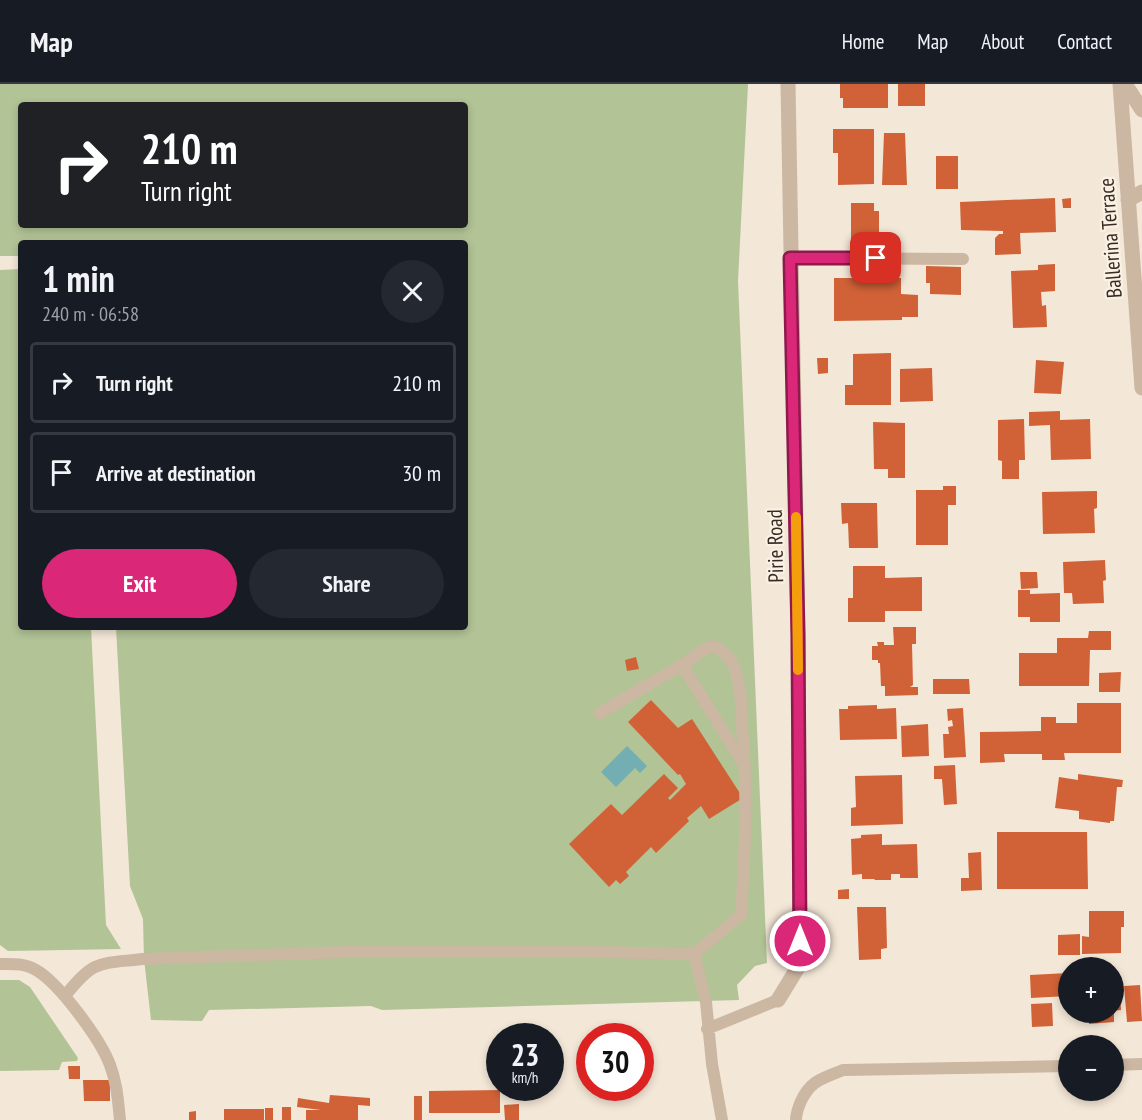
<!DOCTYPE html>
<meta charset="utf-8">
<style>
:root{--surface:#171b24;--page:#242831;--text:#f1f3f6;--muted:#9ea1a6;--line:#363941;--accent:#db2777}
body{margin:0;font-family:"PT Sans Narrow",sans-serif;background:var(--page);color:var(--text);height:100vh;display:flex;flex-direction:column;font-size:22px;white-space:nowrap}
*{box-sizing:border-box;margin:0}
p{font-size:20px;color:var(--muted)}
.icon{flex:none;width:33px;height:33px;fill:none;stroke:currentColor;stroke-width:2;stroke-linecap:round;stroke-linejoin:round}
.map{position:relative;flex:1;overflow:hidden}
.drawer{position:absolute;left:18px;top:156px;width:450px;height:390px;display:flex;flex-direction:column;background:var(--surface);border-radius:6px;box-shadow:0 3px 9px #0003}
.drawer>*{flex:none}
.guide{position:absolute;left:18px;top:18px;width:450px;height:126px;border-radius:6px;box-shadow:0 3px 9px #0003;background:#202124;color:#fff;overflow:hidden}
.tools{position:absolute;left:1058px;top:873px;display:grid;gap:12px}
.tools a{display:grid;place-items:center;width:66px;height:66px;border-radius:50%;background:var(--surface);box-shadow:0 3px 9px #0003;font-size:30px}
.speed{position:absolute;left:486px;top:939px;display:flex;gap:12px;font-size:30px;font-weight:700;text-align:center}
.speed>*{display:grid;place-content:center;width:78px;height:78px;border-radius:50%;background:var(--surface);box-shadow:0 3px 9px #0003;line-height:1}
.speed small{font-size:15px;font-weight:400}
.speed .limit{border:9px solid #d22;background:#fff;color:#111}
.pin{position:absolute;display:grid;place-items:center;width:51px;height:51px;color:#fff;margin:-26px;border-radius:12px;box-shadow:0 3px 9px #0006}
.me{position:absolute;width:66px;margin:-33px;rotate:0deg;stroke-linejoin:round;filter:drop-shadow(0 0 4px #0008)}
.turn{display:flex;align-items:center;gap:21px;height:126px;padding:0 24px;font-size:27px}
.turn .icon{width:78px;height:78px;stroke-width:2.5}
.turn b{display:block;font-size:42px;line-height:51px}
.round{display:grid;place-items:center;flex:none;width:63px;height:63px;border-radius:32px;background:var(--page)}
.summary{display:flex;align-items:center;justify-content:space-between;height:102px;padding:0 24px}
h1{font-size:36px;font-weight:800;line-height:45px}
.button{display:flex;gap:12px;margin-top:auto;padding:12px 24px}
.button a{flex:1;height:69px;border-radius:36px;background:var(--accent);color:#fff;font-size:24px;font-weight:800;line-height:69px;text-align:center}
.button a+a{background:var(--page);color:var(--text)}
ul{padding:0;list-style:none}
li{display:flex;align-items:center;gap:18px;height:81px;margin:0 12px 9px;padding:0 12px;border:3px solid var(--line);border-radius:6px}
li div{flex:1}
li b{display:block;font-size:22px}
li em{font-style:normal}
header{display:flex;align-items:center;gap:36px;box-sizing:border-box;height:84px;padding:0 30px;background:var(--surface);border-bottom:2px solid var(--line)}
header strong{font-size:28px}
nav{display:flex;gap:33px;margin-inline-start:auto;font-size:21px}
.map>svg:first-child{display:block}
</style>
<header>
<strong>Map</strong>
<nav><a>Home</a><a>Map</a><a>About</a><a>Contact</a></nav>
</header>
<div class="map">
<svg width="1142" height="1036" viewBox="0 0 1142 1036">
<rect width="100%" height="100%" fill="#f3e7d7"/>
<path fill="#b2c396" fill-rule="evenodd" d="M0,0H748L738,197L767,879L755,882L737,901L739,916L382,926L371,922L209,926L202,937L151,936L144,875L143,835L130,802L116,543H465V159H21V172H0ZM21,21H465V141H21Z
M21,185V543H91L106,841L121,865L8,867L0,861V186Z
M0,896H19L30,903L78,974L77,977L62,978L59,986L0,987Z"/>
<path fill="#73aeb3" d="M627,662L647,682L640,689L635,684L616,703L601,688Z"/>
<path fill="#d16237" d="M840,0H888V24H843V14H840Z
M898,0H925V22H898Z
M833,45H874V100L838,101V69H833Z
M884,49H905L907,101H882Z
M936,72H958V105H936Z
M1055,114L1056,148L1020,149L1021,170L995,171V154L999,150H1003V147L961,146L960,118Z
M1071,114V124H1063L1062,115Z
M851,119H874V127H879V168H851Z
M1055,180V207L1041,208L1042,222L1046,221L1047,243L1013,244L1011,187L1038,186V181Z
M926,182L961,183V211L930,210V199H926Z
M834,194H901V210L918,211V233H902V236L834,237Z
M891,269V321H845V301H853V270Z
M817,274H828V289L818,290Z
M1036,276L1064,278L1061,310L1034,309Z
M932,284L933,317L900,318V285Z
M1060,327V336L1090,335L1091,375L1051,376L1050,341L1029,342V328Z
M1024,335L1025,376H1019V395H1002V377L998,376V336Z
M873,338L905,339V394H888V385H874Z
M943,402H956V421H948V461H916V406H943Z
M1097,407V424L1094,425L1095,449L1043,450L1042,408Z
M841,419H877L878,464H849L848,439L842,440Z
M1105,476L1106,496L1103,497L1104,519L1073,520L1072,509H1064L1063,478Z
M853,482H885V494L922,493V527H885V538H848V514H853Z
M1020,488H1037L1038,504L1021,505Z
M1018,506H1030V510L1060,509V538H1030V533H1018Z
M893,543H916V560H912L913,601L910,603H918V611L885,612V602H881L880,579H878V576H872V562H878L877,558H884V561H894Z
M1089,547H1111V566H1090L1089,602H1019V569H1057V554H1088Z
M636,573L639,585L627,587L625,576Z
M1121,588L1120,608H1099V589Z
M933,595H969L970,610H933Z
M651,616L678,644L692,635L743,714L709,735L701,722L687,734L689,737L656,769L651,763L626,788L629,792L620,800L616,796L609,803L569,760L611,720L622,731L664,690L678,704L668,714L670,716L686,700L680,690L678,691L628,638Z
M1077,619H1121V669H1064L1065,676H1042V670H1004L1005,678L980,679V648L1041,647V633H1056V639H1077Z
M877,621V625L896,624L897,655L840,656L839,625H848V622Z
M963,624L966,673L944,674L943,650H949L948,643L953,642L952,636L948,637L947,625Z
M928,640L929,672L902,673L901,642Z
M955,681L957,720L944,721L942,695H934V682Z
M1078,690L1123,696L1122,703H1117L1114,737H1110V739L1079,735V727L1055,724L1059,693L1078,696Z
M902,691L903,740L851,742V724L856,723L855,692Z
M997,748H1087L1088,805H997Z
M882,750V761L917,760L918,794H900V790H891V796H875L874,795H862V790L852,791L851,755L861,754V751Z
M981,768L982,806L961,807V794H969L968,769Z
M849,805V815H838V806Z
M857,823H886L887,864L881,865V875L859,876Z
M1089,827H1124V843H1121V869L1082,870V852L1089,853Z
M1080,850V871H1058V851Z
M1068,889V912L1031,914L1030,891Z
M1113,889H1119L1121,926L1113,927Z
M1140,901L1142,937L1127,938L1124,902Z
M1052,919L1053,942L1032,943L1031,920Z
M1088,928H1114V938L1089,940Z
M68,982H80V995H69Z
M83,996H110V1017H84Z
M500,1006V1029H429V1007Z
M330,1011L370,1014V1022L358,1021V1036H306V1026H321L297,1023L298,1014L329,1019Z
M414,1012H422V1036H414Z
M519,1020V1036H505L504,1021Z
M282,1023H291V1036H282Z
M265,1024H273V1036H265Z
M224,1025H264V1036H224Z
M196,1027V1036H189V1028Z"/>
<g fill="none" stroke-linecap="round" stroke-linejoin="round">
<path stroke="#ccb7a2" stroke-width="12" d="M790,174L963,175
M682,581L743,679
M600,629L682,581L705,565L713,562C726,567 734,578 737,593C742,608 741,627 742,643C748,708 745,766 741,831L694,870
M0,880C13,880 25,879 36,886C59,899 101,956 110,981C117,999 118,1017 120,1036
M65,912C94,875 99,880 143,875L375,867L596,868L694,870L706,918L712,980L722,1036
M707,945L778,916
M1113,981L1142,980
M796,1036C796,1029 798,1024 801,1017C811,996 822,995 843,986L1068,982"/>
<path stroke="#ccb7a2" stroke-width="15" d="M1120,0L1142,304
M1125,0L1142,26
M1128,116L1142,108
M778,916L800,880L798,551L788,0"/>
</g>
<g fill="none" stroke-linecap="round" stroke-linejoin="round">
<g stroke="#8e194d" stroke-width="15">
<path id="route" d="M800,857L798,551L790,174H876"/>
</g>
<use href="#route" stroke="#db2777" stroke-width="10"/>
<path stroke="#f59e0b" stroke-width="10" d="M796,433L798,586"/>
</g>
<g text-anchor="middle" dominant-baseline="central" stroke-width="4.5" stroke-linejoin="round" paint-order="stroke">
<g font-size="21" fill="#362b25" stroke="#fbf1e3">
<text transform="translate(1110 154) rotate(-94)">Ballerina Terrace</text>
<text transform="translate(775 462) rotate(-91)">Pirie Road</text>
</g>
</g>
</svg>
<div class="tools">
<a>+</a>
<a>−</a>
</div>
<div class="speed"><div>23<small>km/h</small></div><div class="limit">30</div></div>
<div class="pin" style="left:876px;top:174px;background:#d93025"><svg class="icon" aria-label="arrive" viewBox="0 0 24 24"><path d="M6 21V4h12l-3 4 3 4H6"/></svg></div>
<svg class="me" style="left:800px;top:857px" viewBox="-20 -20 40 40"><circle r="17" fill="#db2777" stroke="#fff" stroke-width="3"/><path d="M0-11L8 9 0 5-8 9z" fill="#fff"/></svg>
<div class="guide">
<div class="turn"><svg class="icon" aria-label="right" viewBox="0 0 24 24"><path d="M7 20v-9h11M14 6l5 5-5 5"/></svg><div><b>210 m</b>Turn right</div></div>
</div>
<section class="drawer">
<div class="summary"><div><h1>1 min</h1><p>240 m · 06:58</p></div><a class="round"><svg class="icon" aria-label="close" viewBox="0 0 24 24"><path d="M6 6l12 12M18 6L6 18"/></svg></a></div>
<ul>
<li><svg class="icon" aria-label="right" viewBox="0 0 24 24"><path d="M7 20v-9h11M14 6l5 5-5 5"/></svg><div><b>Turn right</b></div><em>210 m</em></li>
<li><svg class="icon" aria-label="arrive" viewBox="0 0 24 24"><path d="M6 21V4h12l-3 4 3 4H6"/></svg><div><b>Arrive at destination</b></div><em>30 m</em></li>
</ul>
<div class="button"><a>Exit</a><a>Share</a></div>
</section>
</div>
